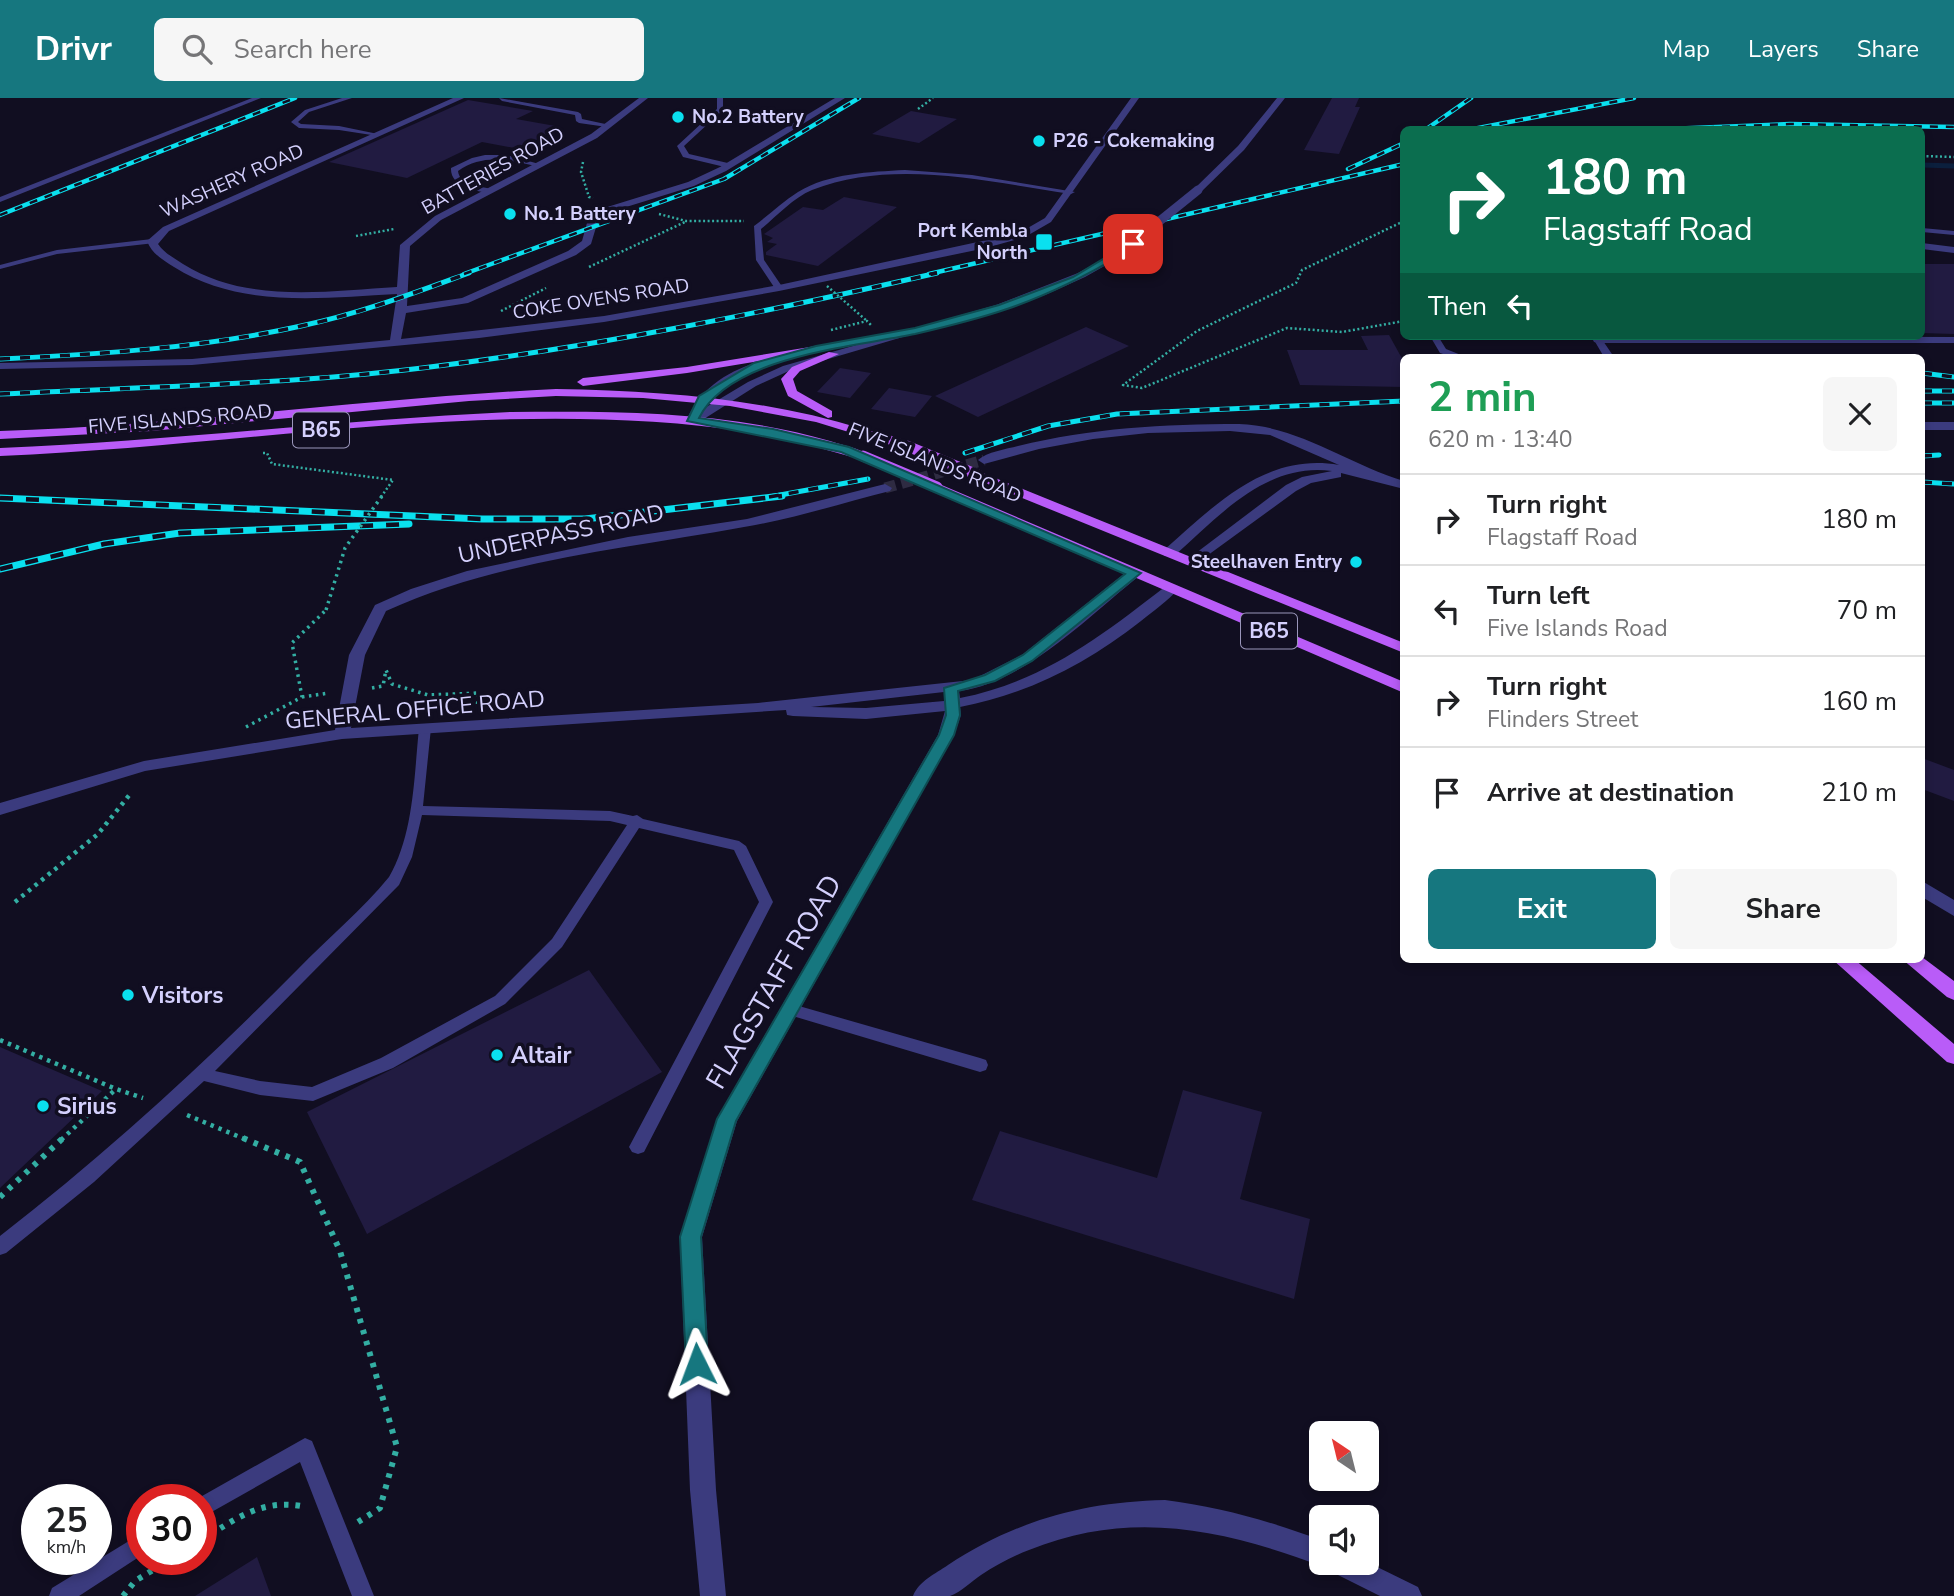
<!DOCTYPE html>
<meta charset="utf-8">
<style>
:root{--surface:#fff;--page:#f6f6f6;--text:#202124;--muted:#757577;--line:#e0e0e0;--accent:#16777f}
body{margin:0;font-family:"Nunito Sans",sans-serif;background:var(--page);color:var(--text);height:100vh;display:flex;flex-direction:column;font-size:26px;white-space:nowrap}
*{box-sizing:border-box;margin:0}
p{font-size:23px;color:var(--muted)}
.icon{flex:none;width:38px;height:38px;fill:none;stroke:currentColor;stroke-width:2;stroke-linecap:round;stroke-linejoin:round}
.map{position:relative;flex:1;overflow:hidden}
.sheet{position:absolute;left:1400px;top:256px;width:525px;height:609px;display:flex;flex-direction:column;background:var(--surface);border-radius:10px;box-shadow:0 4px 10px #0003}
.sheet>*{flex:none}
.guide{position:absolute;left:1400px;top:28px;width:525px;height:214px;border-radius:10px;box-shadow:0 4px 10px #0003;background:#0b6e4f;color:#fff;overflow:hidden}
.needle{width:46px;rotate:325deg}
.fabs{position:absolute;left:1309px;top:1323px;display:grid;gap:14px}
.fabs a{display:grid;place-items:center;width:70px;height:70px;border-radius:10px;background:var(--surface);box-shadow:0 4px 10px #0003;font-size:35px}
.speed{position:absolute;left:21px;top:1386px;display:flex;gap:14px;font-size:35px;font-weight:700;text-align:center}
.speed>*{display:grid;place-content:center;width:91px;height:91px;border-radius:50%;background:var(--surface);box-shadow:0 4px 10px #0003;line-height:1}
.speed small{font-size:18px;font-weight:400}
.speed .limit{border:10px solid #d22;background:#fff;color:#111}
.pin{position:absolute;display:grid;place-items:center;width:60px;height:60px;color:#fff;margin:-30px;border-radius:14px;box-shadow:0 4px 10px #0006}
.me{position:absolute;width:77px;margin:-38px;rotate:357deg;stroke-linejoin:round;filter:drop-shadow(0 0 5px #0008)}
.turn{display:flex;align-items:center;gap:24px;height:147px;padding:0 28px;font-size:32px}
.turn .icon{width:91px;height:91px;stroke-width:2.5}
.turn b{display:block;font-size:49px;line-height:60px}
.then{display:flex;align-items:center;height:66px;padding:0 28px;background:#0003;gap:14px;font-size:26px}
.round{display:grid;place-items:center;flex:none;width:74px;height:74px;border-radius:10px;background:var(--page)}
.summary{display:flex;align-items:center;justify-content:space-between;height:119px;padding:0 28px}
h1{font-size:42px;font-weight:700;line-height:52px;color:#1e9e55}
.primary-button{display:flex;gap:14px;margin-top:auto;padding:14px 28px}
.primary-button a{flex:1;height:80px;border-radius:10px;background:var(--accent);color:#fff;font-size:28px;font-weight:700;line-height:80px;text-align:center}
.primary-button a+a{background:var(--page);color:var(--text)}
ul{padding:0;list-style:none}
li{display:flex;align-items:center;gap:21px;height:91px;padding:0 28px;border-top:2px solid var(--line)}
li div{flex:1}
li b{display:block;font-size:26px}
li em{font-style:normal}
header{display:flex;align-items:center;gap:42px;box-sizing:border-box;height:98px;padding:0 35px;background:var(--accent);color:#fff}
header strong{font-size:33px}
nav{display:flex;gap:38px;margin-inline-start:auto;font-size:24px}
.search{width:490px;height:63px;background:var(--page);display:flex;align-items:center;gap:18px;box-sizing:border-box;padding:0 24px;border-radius:10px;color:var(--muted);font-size:26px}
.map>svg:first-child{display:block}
</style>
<header>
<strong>Drivr</strong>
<div class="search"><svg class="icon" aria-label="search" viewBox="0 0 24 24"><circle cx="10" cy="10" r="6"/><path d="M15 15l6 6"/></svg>Search here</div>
<nav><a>Map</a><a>Layers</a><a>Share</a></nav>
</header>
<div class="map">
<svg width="1954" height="1498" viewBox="0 0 1954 1498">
<rect width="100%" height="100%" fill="#110e21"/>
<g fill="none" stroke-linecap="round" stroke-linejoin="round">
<path stroke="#0b1f3d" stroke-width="5" d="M1922,67L1954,68"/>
</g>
<path fill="#211b41" d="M1332,0H1359L1355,9H1360L1339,56L1304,52Z
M468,2L533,13L516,21L561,29L520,51L482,44L407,80L329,64Z
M911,13L957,21L919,45L872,36Z
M844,99L897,109L818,168L766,157V154L777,146L767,144L773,140L764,136L803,109L823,112Z
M1922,166H1954V236L1922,235Z
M1086,229L1129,248L978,319L935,298Z
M1389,237L1404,264V289L1300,287L1287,252H1368L1361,238Z
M840,270L871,275L850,300L817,294Z
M889,290L932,298L915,319L871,311Z
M1922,660L1954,672V703L1922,691Z
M589,872L662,974L367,1136L307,1014Z
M0,949L102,993L0,1090Z
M1183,992L1262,1014L1240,1101L1310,1121L1294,1201L972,1102L1000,1033L1157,1080Z
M257,1459L271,1498H195Z"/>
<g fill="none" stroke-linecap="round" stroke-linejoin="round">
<path stroke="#2e2b42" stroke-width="11" stroke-dasharray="11 6" stroke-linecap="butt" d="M885,390L984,362"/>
<path stroke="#33aea3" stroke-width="2.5" stroke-dasharray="2 2.5" stroke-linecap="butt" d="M918,11L933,0
M1922,58L1954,59
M583,64L581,74L589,99L593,100
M659,116L686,123H744
M1404,123L1302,172L1296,185L1197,233L1123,287L1142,290L1287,230L1342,234L1404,223
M356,138L394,131
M589,169L685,124
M501,213L546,190
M831,232L867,223L872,228
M263,355H267L272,366L393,382"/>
<path stroke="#33aea3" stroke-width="3.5" stroke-dasharray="2.5 4.5" stroke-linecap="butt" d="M372,590L383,588L386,572L392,586L428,597L479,595L477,609
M302,599L329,595
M246,629L302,599L292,545L326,512"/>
<path stroke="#33aea3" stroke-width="4.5" stroke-dasharray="3.5 5" stroke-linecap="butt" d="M15,804L98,736L131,695
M0,942L116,991
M187,1017L247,1042
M61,1042L116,991L143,1000"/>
<path stroke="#33aea3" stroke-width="6" stroke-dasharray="4.5 7" stroke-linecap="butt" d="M243,1040L300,1064L340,1153L397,1349L380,1410L358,1424
M0,1099L63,1040
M201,1443C233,1422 261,1401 301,1408
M123,1498L135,1483L171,1461"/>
<path fill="#3b3b7e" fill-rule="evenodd" d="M252,0H261L0,104V99Z
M342,0H352L309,14L298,24L301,26L339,28L378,36V38L339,32L299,30L291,24L305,12Z
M499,0L578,14L581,16L582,21L610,27L607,29L579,25L576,23L575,17L502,3Z
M717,0H723V12L684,48L689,56L732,66L729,70L683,59L677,48L717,11Z
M485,57H506L543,67L539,69C510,62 484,55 458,73C460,88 479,88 492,91V95C476,94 450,89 451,70L472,60Z
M905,72L972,77L1075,94L1071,96C988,84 894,60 812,92C793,100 777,118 761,131L764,162L783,190L776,192L756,162L754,128C769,117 782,104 798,94C829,75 870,74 905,72Z
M1922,130L1954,133V137L1922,134Z
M152,141H155V145L57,156L0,171V167L57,152Z
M1430,238H1438L1446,251L1466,259H1452L1440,255Z
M1598,239L1601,240L1614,259H1604L1594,242Z
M425,626L431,630L423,708L610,713L633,718L637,717L643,721L739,743L746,748L773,804L644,1054L638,1056L632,1054L629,1049L759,804L734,752L639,730L562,849L505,906L393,970L313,1003L260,997L204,983L94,1084L6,1155L0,1157V1138C106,1056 204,966 298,871C328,840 362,812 389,779C414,736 414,678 419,630ZM422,717L610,723L627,727L552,841L495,898L381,960L312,989L260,983L215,973L399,787L412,759Z
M792,906L980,960L986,962L988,967L986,972L980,974L786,916L784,912L786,908Z
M305,1340L312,1343L374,1498H352L300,1364L201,1420V1402H195Z
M142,1435V1457L79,1498H49L52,1490Z"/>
<path fill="#3b3b7e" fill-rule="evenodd" d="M453,0H464L169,133L158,146C164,155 174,160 183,166C247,206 326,193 397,189L400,147L435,118L591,36L639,0H648L597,40L441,122L410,148L407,208L462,200L568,153L582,143L587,125L604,110L688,84L720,69L835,0H845L726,73L694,88L610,114L597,126L591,146L576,157L468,205L406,215L401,241L604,218L779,187L1019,135L1045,120L1131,0H1139L1051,124L1025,139L986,150L779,193L604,224L479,240L192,267L0,271V265L192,261L390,242L397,196C322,200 241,211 174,169C163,162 152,156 147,143L163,129Z
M1922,145L1954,149V155L1922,151Z
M1591,238L1954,239V245H1598L1594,244Z
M1922,324H1954V332H1922Z
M1239,326C1299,328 1348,366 1404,383V391L1341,375V379L1311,385L1296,393L1193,468L1186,464L1188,461L1286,387L1302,379L1332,373C1266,364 1219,418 1174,458H1164V452C1215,407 1266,354 1339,367L1270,337L1230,333L1148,335L1093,341L1039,351L984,366L978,362C987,354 1006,351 1018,348C1091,330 1164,326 1239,326Z
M885,386L892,390L890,393C842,405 793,421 744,429C624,451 499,462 386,513L365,557L351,630L758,605L972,582L1022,557L1129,472H1139V478C1089,518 1024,585 959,593L960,600C1044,583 1100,539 1166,488H1176L1178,491C1168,503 1153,513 1141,523C1086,566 1028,596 960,609L961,617L954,637L737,1023L702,1139L716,1392L726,1498H700L690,1392L680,1139L720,1015L938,637L945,613L866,621L793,618L787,617L786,612L342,641L145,673L0,717V705L144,663L335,632L349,557L375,507L411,491L467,473L628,439L747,421ZM944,594V603L866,610L811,609Z
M1922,783L1954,802V818L1922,799Z
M1165,1402C1220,1409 1269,1423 1321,1442V1465L1367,1464L1418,1489L1422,1498H1380L1332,1474L1328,1465L1321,1468C1222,1431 1131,1411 1029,1452C1013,1458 996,1467 981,1477C972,1483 961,1494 950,1498C940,1498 923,1498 913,1498C919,1483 935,1476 948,1467C1017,1422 1083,1404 1165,1402Z"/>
<path fill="#3b3b7e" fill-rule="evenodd" d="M1277,0H1285L1244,52L1201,94H1195V90L1238,48Z
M1120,152L1124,153V157L1085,179L1045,197L791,272L756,288L696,326L686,323C707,276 749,265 796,253L802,256L738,280L717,294L703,311L748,284L783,268L996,207L1078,175Z"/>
<path fill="#b95cf8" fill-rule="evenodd" d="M816,248L820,249V253L687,275L583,288L577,284L583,280L687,269Z
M829,254L839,256L800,273L793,281L797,293L832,313V319L828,320L788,298L781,281L792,269Z
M556,291C661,293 762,300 863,331C878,335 902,338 913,348L907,352L816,324L730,308L643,300L556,298L469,303L151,333L0,341V333C186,327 370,300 556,291Z
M511,314C617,313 727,313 830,343C842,347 860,350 869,358L863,362C825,352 789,340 750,334C501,297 249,348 0,358V350C171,343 341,322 511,314Z
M978,373L1404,545V555L973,380L972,377Z
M937,385L1404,584V595L932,392L931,389Z
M1922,859L1954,883V902L1947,899L1902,861H1922Z
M1832,861H1854L1954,946V966L1947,964Z"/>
<g stroke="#0ae0ef" stroke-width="4.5">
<path id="rail-far2" d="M1425,32L1471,0
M1468,32L1634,0
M1642,32L1790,26L1954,29
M1348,71L1404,45
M0,117L295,0
M464,176L724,81L859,0
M929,176L1404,66"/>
</g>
<g stroke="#0ae0ef" stroke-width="5">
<path id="rail-far1" d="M0,261C102,256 202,250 301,228C359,216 414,195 469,175
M1922,275L1954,279
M1922,293H1954
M0,296C141,289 282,287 422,270C595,249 767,214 937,175
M1922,305H1954
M965,355L1048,328L1117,316L1404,303
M1922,358L1939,357
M1922,384L1954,386
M769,399L868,381"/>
</g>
<g stroke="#0ae0ef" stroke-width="7">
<path id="rail" d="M0,400L482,421H585L782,398
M0,471L104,446L180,435L409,426"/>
</g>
<use href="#rail-far2" stroke="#110e21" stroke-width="2.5" stroke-dasharray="8" stroke-linecap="butt"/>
<use href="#rail-far1" stroke="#110e21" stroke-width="3.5" stroke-dasharray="10" stroke-linecap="butt"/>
<use href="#rail" stroke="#110e21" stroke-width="4.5" stroke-dasharray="13" stroke-linecap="butt"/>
<path stroke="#33aea3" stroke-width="2.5" stroke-dasharray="2 2.5" stroke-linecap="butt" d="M827,188L867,223
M381,399L393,382"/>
<path stroke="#33aea3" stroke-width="3.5" stroke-dasharray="2.5 4.5" stroke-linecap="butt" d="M326,512L345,450L382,398"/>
<path stroke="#3b3b7e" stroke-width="9" d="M1120,155L1198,92"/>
<path stroke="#b95cf8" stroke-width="11" d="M907,348L978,377
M863,358L937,389"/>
</g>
<path fill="#16777f" stroke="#0e4d53" stroke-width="2" d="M1133,143L1136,148C1094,174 1054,195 1007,211C978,221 945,229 915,236C853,249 730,258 699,320L773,331L849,349L1141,475L1032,563L995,583L958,593L960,617L954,637L736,1023L701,1139L708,1266L705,1273L697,1276L689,1273L686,1266L680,1139L717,1021L939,637L946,617L944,590L985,577L1023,557L1125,476L841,354L687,323L699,298L754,265L816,248L915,230L999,207L1073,179Z"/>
<g fill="#0ae0ef" stroke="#110e21" stroke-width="2.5">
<circle cx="678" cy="19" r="7"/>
<circle cx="1039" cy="43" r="7"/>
<circle cx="510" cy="116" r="7"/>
<rect x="1035" y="135" width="18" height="18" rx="3.5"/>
<circle cx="1356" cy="464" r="7"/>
<circle cx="128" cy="897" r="7"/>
<circle cx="497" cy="957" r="7"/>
<circle cx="43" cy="1008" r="7"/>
</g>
<g text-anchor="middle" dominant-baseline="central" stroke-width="7" stroke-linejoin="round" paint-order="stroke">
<g font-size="19" font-weight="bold" fill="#d4d0fd" stroke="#110e21" text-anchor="start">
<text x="692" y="19">No.2 Battery</text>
<text x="1053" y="43">P26 - Cokemaking</text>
<text x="524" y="116">No.1 Battery</text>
<text x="1028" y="133" text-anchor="end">Port Kembla<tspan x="1028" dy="22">North</tspan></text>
<text x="1342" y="464" text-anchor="end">Steelhaven Entry</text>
</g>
<g font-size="19" fill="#d4d0fd" stroke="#110e21">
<text transform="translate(493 73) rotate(-29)">BATTERIES ROAD</text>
<text transform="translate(232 83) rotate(-24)">WASHERY ROAD</text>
<text transform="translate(601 201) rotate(-9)">COKE OVENS ROAD</text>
<text transform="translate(180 321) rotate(-5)">FIVE ISLANDS ROAD</text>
<text transform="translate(935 365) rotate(22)">FIVE ISLANDS ROAD</text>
</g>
<g fill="#110e21" stroke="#9a96bb" stroke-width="2">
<rect x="293" y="314.5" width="56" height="35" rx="5"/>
<rect x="1241" y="515.5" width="56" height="35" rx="5"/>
</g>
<g font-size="21" font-weight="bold" fill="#d4d0fd">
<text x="321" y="332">B65</text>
<text x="1269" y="533">B65</text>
</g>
<g font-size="23" fill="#d4d0fd" stroke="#110e21">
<text transform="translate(561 436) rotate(-12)">UNDERPASS ROAD</text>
<text transform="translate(415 612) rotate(-5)">GENERAL OFFICE ROAD</text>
</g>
<g font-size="23" font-weight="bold" fill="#d4d0fd" stroke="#110e21" text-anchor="start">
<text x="142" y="897">Visitors</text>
<text x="511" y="957">Altair</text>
<text x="57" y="1008">Sirius</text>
</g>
<g font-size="28" fill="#d4d0fd" stroke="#110e21">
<text transform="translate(774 884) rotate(-60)">FLAGSTAFF ROAD</text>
</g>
</g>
</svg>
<div class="fabs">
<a><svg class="needle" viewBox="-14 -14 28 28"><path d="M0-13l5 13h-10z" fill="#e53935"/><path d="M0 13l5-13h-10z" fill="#757577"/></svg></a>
<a><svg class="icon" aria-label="sound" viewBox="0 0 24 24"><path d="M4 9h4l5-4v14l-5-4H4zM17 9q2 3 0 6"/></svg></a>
</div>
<div class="speed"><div>25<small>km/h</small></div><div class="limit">30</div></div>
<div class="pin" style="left:1133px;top:146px;background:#d93025"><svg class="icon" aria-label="arrive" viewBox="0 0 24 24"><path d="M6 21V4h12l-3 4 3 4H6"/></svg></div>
<svg class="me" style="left:697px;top:1266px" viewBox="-20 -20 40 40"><path d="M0-17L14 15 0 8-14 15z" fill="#16777f" stroke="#fff" stroke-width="4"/></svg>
<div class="guide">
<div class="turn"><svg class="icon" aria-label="right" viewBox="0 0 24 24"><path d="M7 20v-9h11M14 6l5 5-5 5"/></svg><div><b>180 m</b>Flagstaff Road</div></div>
<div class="then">Then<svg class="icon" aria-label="left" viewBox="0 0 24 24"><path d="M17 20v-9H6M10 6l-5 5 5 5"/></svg></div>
</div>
<section class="sheet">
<div class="summary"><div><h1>2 min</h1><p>620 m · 13:40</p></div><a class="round"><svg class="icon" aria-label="close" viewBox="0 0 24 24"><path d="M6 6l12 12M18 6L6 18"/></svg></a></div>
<ul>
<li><svg class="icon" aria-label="right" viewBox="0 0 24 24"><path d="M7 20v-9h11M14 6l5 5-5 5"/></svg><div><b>Turn right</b><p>Flagstaff Road</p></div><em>180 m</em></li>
<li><svg class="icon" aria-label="left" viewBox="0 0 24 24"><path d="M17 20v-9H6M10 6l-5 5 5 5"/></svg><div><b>Turn left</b><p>Five Islands Road</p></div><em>70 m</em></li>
<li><svg class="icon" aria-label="right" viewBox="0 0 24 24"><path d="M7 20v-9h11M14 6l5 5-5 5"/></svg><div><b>Turn right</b><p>Flinders Street</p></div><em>160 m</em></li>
<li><svg class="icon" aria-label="arrive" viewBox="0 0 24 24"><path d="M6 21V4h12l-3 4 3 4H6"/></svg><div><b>Arrive at destination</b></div><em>210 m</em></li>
</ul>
<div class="primary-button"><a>Exit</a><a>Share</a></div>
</section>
</div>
